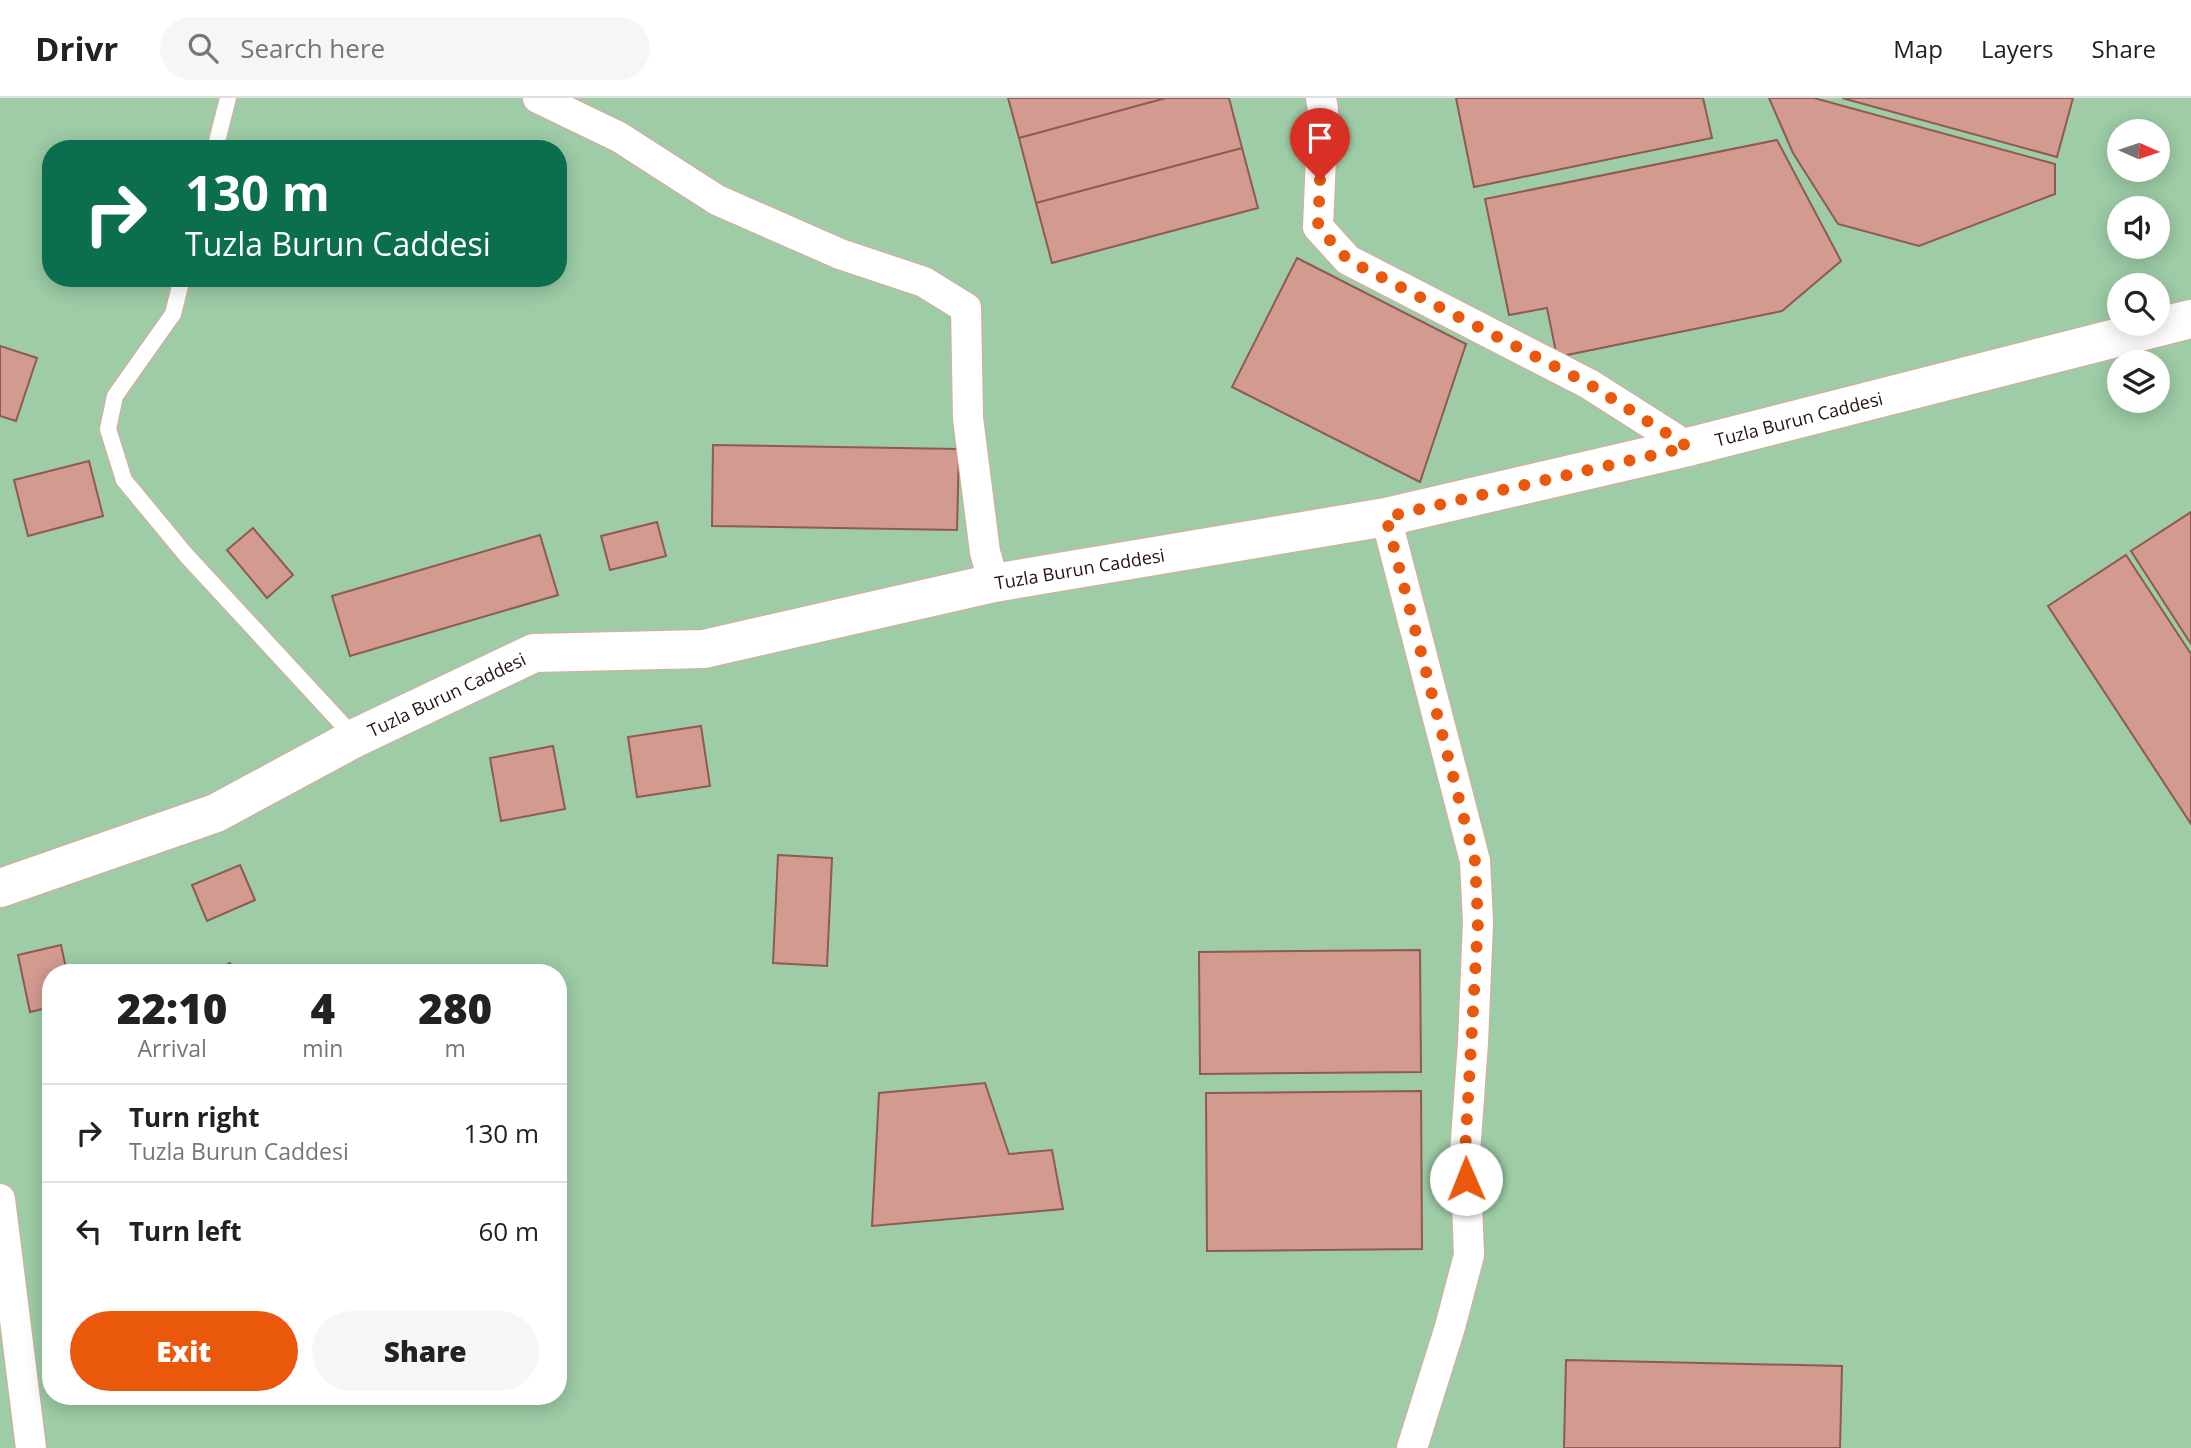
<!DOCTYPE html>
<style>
:root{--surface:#fff;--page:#f6f6f6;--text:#222;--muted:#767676;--line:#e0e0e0;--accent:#ea580c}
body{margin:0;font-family:"Open Sans",sans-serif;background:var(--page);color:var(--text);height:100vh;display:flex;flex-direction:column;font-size:26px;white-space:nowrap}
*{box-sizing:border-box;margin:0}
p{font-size:23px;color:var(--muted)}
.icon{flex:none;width:38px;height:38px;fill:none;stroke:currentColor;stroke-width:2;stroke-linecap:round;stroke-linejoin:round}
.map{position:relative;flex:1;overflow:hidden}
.sheet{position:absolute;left:42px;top:866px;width:525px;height:441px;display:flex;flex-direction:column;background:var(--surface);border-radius:28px;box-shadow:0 4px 18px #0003}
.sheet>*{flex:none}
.banner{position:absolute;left:42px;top:42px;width:525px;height:147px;border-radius:28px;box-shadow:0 4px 18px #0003;background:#0b6e4f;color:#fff;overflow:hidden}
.needle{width:46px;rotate:93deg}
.controls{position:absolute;left:2107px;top:21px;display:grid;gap:14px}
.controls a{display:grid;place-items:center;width:63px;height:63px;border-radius:50%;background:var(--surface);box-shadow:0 4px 18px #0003;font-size:35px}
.pin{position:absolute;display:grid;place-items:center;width:60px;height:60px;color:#fff;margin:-72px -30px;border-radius:50% 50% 50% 0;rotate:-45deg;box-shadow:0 0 7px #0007}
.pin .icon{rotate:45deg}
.me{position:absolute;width:77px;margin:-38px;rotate:359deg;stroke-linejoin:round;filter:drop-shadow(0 0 5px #0008)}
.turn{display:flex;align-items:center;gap:24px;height:147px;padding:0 28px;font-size:32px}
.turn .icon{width:91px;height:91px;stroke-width:2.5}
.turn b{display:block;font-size:49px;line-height:60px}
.eta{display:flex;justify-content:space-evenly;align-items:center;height:119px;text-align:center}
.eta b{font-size:42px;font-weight:800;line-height:49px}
.primary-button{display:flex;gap:14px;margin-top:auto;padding:14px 28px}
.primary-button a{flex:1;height:80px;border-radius:42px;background:var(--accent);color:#fff;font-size:28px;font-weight:800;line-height:80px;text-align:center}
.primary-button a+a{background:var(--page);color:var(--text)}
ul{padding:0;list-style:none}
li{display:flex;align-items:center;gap:21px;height:98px;padding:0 28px;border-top:2px solid var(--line)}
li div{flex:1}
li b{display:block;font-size:26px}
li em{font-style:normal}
header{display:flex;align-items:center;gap:42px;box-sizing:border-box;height:98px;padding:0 35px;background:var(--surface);border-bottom:2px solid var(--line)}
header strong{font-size:33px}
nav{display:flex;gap:38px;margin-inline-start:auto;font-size:24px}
.search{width:490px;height:63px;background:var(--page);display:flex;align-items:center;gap:18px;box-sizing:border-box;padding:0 24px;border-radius:38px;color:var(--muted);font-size:26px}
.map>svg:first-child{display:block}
</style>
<header>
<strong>Drivr</strong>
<div class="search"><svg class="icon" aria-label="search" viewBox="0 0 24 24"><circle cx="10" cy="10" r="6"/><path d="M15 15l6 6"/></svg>Search here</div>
<nav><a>Map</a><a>Layers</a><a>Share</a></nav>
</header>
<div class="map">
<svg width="2191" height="1350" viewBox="0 0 2191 1350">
<rect width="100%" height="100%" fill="#fedad3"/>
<path fill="#9dcca6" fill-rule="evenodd" d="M0,0H2191V1350H0ZM2119,33H2158V72H2119ZM51,51H558V180H51ZM2119,110H2158V149H2119ZM2119,187H2158V226H2119ZM2119,264H2158V303H2119ZM51,875H558V1298H51Z"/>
<path fill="#d39a90" stroke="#8e5a51" stroke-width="2" d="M1008,0H1166L1019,40Z
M1166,0H1229L1242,50L1036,105L1019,40Z
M1456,0H1703L1712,40L1474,89Z
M1769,0H1814L2055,66V96L1919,148L1838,126L1793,55Z
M1842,0H2073L2057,59Z
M1777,42L1841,163L1782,213L1557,259L1547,210L1509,217L1485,101Z
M1242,50L1258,110L1052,165L1036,105Z
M1297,160L1466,246L1420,384L1232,289Z
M0,248L37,260L16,323L0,318Z
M713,347L959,351L957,432L712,428Z
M89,363L103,418L28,438L14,382Z
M2191,414V546L2131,453Z
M657,424L666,458L610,472L601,438Z
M253,430L293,477L267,500L227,452Z
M540,437L558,497L350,558L332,498Z
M2126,457L2191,556V726L2048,508Z
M701,628L710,688L637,699L628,639Z
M553,648L565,711L501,723L490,660Z
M778,757L832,760L827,868L773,865Z
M240,767L255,802L207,823L192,787Z
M61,847L67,875H51V909L30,914L18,857Z
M1420,852L1421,974L1200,976L1199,854Z
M230,865L235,875H209Z
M985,985L1009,1056L1052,1052L1063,1111L872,1128L879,995Z
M1421,993L1422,1151L1207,1153L1206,995Z
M1566,1262L1842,1268L1840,1350H1564Z"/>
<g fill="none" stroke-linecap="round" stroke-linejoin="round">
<g stroke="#e1a79d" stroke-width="18">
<path id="service" d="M215,51L228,0
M182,180L173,216L115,298L108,331L124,382L186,457L355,640"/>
</g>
<g stroke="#e1a79d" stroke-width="32">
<path id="minor" d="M538,0L619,39L717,102L840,156L924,184L966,210L968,320L985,454L994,485
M1321,0L1323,12L1318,129L1348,162L1589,286L1688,349
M1386,419L1475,763L1478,824L1473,945L1465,1055L1469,1157L1450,1229L1412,1350
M0,1101L31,1350"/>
</g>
<g stroke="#e1a79d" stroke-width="40">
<g id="secondary">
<path id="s1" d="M0,790L216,715L355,640L534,555L704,551L994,485L1386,419L1688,349L2191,221"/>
</g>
</g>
<use href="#service" stroke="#fff" stroke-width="16"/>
<use href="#minor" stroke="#fff" stroke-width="30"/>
<use href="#secondary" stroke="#fff" stroke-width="38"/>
</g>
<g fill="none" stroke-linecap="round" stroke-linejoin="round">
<path stroke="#ea580c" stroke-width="12" stroke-dasharray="0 21.6" d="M1320,82L1318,129L1348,162L1589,286L1688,349L1386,419L1475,763L1478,824L1465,1055L1466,1081"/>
</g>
<g text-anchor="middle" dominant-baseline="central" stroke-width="7" stroke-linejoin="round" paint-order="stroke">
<g font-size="18" fill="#27120f" stroke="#fff">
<text stroke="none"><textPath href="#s1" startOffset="1874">Tuzla Burun Caddesi</textPath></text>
<text stroke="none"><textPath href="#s1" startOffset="1139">Tuzla Burun Caddesi</textPath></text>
<text stroke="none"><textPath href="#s1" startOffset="488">Tuzla Burun Caddesi</textPath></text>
</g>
</g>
</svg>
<div class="controls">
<a><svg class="needle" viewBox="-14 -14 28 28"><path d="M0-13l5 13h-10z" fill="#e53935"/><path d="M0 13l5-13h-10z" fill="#767676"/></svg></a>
<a><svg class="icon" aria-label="sound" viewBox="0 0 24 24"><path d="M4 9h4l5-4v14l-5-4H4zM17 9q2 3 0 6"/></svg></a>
<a><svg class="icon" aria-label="search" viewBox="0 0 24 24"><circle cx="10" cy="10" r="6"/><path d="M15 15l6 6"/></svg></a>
<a><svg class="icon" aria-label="layers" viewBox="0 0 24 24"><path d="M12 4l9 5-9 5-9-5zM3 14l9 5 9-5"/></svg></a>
</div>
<div class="pin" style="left:1320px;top:82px;background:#d93025"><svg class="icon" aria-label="arrive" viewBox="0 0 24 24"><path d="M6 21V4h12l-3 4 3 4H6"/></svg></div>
<svg class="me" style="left:1466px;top:1081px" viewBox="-20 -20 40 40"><circle r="19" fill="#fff"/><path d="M0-13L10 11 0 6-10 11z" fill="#ea580c"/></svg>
<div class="banner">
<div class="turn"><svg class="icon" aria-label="right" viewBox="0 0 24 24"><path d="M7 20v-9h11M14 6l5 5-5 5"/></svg><div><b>130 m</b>Tuzla Burun Caddesi</div></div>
</div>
<section class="sheet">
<div class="eta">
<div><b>22:10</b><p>Arrival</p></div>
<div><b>4</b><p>min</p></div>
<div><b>280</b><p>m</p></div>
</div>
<ul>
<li><svg class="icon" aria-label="right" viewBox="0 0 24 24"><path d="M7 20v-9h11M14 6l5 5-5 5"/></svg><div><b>Turn right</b><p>Tuzla Burun Caddesi</p></div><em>130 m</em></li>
<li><svg class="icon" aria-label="left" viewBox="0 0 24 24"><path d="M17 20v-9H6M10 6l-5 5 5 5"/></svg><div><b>Turn left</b></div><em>60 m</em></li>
</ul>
<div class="primary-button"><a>Exit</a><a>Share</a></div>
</section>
</div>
